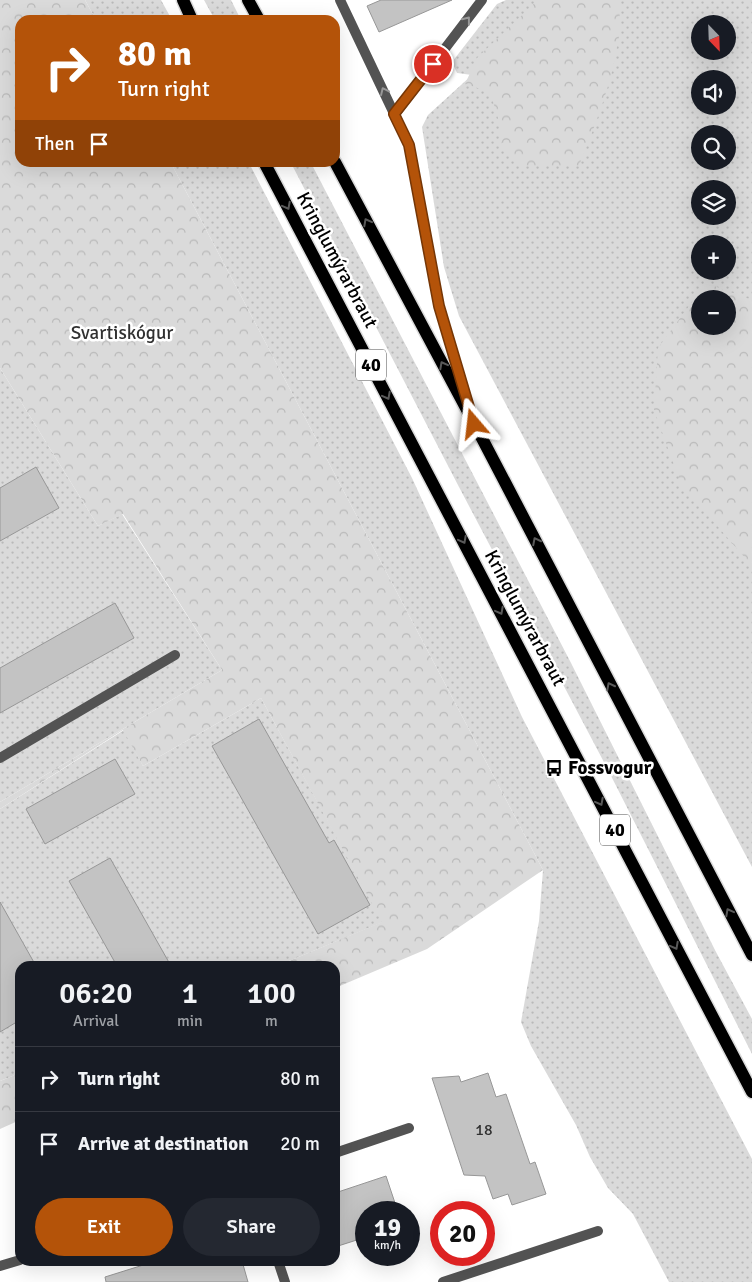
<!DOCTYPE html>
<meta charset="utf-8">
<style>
:root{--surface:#171b24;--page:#242831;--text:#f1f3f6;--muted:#9ea1a6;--line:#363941;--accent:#b45309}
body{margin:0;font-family:Signika,sans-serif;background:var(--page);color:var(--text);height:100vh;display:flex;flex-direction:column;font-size:19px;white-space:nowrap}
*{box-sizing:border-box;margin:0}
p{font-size:16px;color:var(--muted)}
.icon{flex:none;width:28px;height:28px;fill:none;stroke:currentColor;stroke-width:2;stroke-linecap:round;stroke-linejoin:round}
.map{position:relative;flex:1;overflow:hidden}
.details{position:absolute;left:15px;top:961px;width:325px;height:305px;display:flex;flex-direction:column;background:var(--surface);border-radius:15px;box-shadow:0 5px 20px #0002}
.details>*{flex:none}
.banner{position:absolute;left:15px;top:15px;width:325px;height:152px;border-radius:15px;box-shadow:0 5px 20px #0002;background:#b45309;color:#fff;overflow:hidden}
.needle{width:32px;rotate:157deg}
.fabs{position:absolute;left:691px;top:15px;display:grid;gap:10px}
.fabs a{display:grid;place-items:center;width:45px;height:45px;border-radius:50%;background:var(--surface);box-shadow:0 5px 20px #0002;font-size:25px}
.speed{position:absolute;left:355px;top:1201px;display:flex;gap:10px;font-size:25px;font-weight:700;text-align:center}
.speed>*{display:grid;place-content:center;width:65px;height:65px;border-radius:50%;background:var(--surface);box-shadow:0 5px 20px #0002;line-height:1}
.speed small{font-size:12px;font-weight:400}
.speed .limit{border:8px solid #d22;background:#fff;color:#111}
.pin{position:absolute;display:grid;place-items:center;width:42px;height:42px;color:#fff;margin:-21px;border:2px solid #fff;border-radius:50%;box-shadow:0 1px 5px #0007}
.me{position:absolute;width:55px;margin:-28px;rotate:343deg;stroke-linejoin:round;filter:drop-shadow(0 0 4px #0008)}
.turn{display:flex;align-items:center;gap:18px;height:105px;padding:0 20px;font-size:22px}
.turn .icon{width:65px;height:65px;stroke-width:2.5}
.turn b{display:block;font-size:35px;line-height:42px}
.then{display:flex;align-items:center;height:48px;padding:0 20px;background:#0003;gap:10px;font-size:19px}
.eta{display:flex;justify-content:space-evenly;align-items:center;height:85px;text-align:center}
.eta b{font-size:30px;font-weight:600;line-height:35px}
.cta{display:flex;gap:10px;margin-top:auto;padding:10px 20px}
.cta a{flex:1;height:58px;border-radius:30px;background:var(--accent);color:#fff;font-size:20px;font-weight:600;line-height:58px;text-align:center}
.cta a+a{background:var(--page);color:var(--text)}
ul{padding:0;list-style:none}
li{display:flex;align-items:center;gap:15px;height:65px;padding:0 20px;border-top:1px solid var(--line)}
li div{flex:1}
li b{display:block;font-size:19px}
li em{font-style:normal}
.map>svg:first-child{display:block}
</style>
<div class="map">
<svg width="752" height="1282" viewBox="0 0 752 1282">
<defs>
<pattern id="green-dots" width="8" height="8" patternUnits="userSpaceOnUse" patternTransform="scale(1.25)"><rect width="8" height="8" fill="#dadada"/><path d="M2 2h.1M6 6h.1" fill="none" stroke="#b9b9b9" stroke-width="1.8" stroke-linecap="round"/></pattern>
<pattern id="forest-crowns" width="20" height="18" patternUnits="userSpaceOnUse" patternTransform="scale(1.25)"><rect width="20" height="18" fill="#dadada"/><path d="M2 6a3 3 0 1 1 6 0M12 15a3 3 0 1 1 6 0" fill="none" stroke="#b9b9b9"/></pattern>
</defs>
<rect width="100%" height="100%" fill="#fff"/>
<path fill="url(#green-dots)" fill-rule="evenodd" d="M85,0H161L172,20H96Z
M204,0H231L241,20H215Z
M506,0H752V867L459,316L444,267L422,127L428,115L472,75L457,73L452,62L497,4ZM700,24H728V51H700ZM700,79H728V106H700ZM700,134H728V161H700ZM700,189H728V216H700ZM700,244H728V271H700ZM700,299H728V326H700Z
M171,163H249L412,478L522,717L752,1159V1282H669L633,1214L608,1188L590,1157L576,1125L531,1046L521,1022L539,921L543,870Z
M291,163H311L570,661L716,952L752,1019V1054L606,766L459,487Z
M0,368L98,526L122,514L222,670L0,802Z
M261,698L383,922L277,966H20V1073L0,1081V809L124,730L143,766Z"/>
<path fill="url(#forest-crowns)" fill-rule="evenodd" d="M0,0H85L96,20H20V162L171,163L543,870L427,949L335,988V966H277L382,922L261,698L143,766L123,730L0,809V802L222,670L123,514L98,526L0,368Z
M538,0H619C624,56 599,115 579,166H521L502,146L498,118L490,92L465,84L477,58Z
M706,283L752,300V566L681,484L654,410L658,348ZM700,299H728V326H700Z
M20,1073V1120L0,1129V1081Z"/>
<path fill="#c3c3c3" stroke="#979797" d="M381,0H452L379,32L367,6Z
M36,467L59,508L0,541V488Z
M115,603L134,638L0,713V668Z
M259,719L329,843L334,840L370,905L318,934L212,746Z
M115,759L135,794L45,844L26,809Z
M110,858L171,966H117L69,881Z
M0,902L36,966H20V1020L0,1032Z
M488,1073L496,1097L506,1094L530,1164L535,1162L546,1194L512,1205L508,1194L493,1199L485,1176L464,1175L432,1078L459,1076L461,1082Z
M386,1176L398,1212H366V1237L335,1247V1193Z
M156,1261H242L248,1282H106L105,1277Z"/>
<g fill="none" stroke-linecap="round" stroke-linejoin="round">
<g stroke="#dbdbdb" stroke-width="15">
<path id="primary" d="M183,0L192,20
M248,0L259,20
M264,162L752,1092
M335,162L474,423L752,955"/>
</g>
<path stroke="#535353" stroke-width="10" d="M340,0L409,145L439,306L469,406
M395,114L482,0
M0,758L175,655"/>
<path stroke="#535353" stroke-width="10" d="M335,1153L409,1128
M278,1261L285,1282
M0,1266L20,1260
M443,1282L598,1231"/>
<use href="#primary" stroke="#000" stroke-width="12"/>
</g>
<defs><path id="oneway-chevron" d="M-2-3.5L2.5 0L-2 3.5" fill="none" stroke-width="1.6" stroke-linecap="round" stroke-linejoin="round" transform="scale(1.25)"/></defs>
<g stroke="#989898">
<use href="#oneway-chevron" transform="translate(467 20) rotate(-52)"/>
<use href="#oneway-chevron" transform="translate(384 91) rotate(-115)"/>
</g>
<g stroke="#595959">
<use href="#oneway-chevron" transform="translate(287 206) rotate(62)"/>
<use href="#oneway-chevron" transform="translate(367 222) rotate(-118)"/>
<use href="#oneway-chevron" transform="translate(443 365) rotate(-118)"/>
<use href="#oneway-chevron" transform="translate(387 396) rotate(62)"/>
<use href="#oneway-chevron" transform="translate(463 540) rotate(62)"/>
<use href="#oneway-chevron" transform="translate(536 541) rotate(-117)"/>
<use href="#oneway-chevron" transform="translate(500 611) rotate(62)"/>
<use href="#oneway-chevron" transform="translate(610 686) rotate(-117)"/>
<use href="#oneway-chevron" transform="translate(600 802) rotate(62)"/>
<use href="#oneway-chevron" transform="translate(729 912) rotate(-118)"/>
<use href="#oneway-chevron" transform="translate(675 946) rotate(62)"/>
</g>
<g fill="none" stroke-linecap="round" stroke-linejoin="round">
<g stroke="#753606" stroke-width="12">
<path id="route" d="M433,64L394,114L409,145L439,306L474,424"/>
</g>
<use href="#route" stroke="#b45309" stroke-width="9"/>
</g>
<defs>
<g id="bus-bare" transform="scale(1.35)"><path d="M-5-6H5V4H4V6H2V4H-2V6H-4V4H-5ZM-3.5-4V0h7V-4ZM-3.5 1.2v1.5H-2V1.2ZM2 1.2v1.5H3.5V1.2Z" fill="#000" stroke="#fff" stroke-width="2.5" paint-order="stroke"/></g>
</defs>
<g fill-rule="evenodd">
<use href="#bus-bare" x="554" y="768"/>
</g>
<g text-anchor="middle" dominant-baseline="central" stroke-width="5" stroke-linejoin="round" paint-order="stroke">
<g font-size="16" fill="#313131">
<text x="484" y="1130">18</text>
</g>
<g fill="#fff" stroke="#4c4c4c" stroke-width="1">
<rect x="356" y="349.5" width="30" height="31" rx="4"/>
<rect x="600" y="814.5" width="30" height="31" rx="4"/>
</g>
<g font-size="18" font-weight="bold" fill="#000">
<text x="371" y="365">40</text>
<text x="615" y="830">40</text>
</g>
<g font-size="19" fill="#000" stroke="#fff">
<text transform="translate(337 260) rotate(62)">Kringlumýrarbraut</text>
<text transform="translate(525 618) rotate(62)">Kringlumýrarbraut</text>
</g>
<g font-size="19" fill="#313131" stroke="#fff">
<text x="122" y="333">Svartiskógur</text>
</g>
<g font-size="19" font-weight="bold" fill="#000" stroke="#fff" text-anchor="start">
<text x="568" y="768">Fossvogur</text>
</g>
</g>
</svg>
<div class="fabs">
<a><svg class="needle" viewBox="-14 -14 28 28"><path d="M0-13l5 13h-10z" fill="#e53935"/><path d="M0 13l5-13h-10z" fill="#9ea1a6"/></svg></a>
<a><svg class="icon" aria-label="sound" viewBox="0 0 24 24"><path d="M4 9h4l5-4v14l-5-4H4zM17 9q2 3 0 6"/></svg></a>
<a><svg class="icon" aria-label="search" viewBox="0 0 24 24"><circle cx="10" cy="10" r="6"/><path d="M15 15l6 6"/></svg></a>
<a><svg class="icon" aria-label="layers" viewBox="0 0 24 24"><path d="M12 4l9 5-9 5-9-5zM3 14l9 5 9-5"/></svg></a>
<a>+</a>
<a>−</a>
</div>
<div class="speed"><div>19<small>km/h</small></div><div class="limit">20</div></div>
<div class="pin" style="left:433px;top:64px;background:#d93025"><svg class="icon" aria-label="arrive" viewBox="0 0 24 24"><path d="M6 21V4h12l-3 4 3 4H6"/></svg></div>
<svg class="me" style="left:474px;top:424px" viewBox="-20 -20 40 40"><path d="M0-17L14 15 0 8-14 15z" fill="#b45309" stroke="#fff" stroke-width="4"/></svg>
<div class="banner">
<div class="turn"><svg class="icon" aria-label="right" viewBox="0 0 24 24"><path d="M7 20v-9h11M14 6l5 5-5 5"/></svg><div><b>80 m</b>Turn right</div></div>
<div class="then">Then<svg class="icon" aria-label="arrive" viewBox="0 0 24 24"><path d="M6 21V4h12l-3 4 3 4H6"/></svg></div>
</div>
<section class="details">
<div class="eta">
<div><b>06:20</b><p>Arrival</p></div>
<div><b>1</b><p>min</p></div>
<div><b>100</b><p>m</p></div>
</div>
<ul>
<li><svg class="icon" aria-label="right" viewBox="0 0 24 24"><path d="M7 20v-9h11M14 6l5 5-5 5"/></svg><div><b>Turn right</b></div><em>80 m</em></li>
<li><svg class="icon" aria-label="arrive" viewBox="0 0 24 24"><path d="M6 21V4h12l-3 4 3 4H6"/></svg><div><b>Arrive at destination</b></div><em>20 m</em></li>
</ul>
<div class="cta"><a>Exit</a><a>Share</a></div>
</section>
</div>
